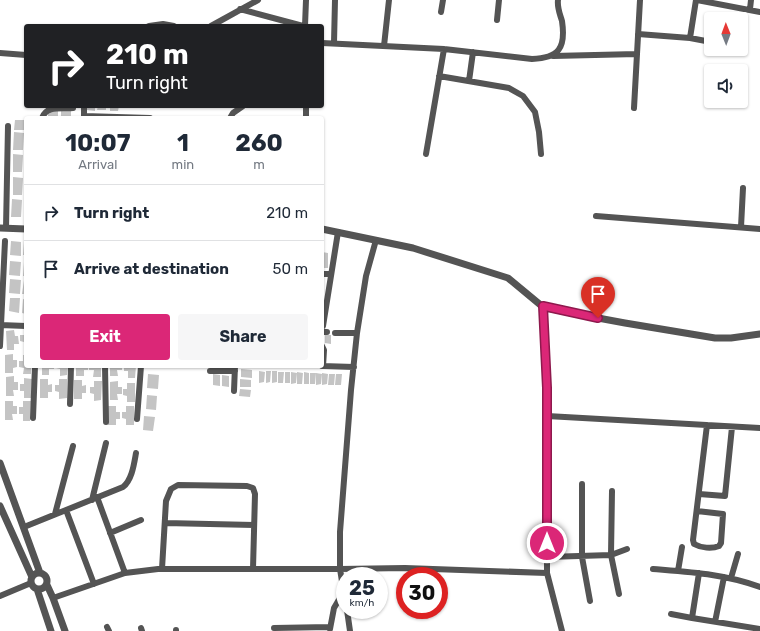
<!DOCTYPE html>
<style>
:root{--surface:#fff;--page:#f6f6f7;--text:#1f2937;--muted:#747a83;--line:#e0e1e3;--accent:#db2777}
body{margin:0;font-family:Rubik,sans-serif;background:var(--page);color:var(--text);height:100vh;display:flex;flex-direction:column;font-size:15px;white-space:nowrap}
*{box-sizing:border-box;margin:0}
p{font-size:13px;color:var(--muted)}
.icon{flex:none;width:22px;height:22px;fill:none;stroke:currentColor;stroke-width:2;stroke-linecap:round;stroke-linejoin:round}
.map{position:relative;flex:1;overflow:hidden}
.drawer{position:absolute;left:24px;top:116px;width:300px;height:252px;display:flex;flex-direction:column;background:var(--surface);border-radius:4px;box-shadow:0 1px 3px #0004}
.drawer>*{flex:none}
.banner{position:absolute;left:24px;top:24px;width:300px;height:84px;border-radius:4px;box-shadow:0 1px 3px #0004;background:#202124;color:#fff;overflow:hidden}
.needle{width:26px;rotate:359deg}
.tools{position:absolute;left:704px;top:12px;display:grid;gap:8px}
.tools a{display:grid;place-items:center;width:44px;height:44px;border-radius:4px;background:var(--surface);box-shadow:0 1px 3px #0004;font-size:20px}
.speed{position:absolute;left:336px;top:567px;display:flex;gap:8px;font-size:20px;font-weight:700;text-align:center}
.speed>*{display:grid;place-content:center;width:52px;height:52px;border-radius:50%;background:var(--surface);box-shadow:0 1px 3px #0004;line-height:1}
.speed small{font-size:10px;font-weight:400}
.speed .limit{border:6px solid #d22;background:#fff;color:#111}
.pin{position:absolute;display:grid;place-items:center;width:34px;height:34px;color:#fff;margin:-41px -17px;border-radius:50% 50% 50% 0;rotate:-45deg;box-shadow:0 0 4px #0007}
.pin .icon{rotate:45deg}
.me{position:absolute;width:44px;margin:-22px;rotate:0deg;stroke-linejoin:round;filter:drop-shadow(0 0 3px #0008)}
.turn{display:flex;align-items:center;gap:14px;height:84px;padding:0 16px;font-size:18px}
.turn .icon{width:52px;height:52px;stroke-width:2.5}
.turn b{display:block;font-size:28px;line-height:34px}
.eta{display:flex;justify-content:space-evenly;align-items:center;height:68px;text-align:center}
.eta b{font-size:24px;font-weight:700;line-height:28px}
.cta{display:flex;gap:8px;margin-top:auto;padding:8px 16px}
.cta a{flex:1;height:46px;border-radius:4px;background:var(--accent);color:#fff;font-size:16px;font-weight:700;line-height:46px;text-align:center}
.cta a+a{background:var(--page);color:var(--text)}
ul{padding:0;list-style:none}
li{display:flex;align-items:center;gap:12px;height:56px;padding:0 16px;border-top:1px solid var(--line)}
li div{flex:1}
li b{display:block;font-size:15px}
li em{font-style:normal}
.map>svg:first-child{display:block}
</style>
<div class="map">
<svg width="760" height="631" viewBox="0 0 760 631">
<rect width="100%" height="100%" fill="#fff"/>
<path fill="#c4c4c4" d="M87,106H95V111L87,110Z
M98,106H106V110H97Z
M110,106H119L118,111H110Z
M48,111H58V118H48Z
M61,111H71V118H61Z
M15,120H25L24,130H14Z
M14,132L24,133L23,150H13Z
M13,154L23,155L22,172H13Z
M13,177L23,178L22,195H13Z
M12,199L22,200L21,217H11Z
M11,241L21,242V256L10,255Z
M24,241H26V255H23Z
M322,252L328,253V268H322Z
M10,261L21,262L20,276L9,275Z
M24,262H26V276H23Z
M10,279L21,280L20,294L9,293Z
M24,280H26V294H22Z
M10,298H20L19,313L9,311Z
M23,299L26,300V314L22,313Z
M24,329H26V349H24V342L20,341V335H24Z
M14,330L15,336H18L19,344H14V350H7L6,331Z
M325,335H331V344L325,343Z
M13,354V360H17V367L13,368V373H5V355Z
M23,355H26V366H31V374H23L24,368L19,367V361H23Z
M42,366H54V369H49V375H42Z
M56,366H68L67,375L60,376V369L56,368Z
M76,366H88V370H84V376H76Z
M89,366H101V377H93L94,370H89Z
M110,366H122V370H117L118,376H110Z
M124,366H136L135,378H128V371H124Z
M241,369L252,370V378L241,377Z
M259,371L265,372L264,382L259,383Z
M266,371H271L270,382L266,383Z
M272,371H277V382L272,383Z
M278,372H284L283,383H278Z
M285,372H290V383H285Z
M291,372L297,373L296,383L291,384Z
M297,372L303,373L302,384H297Z
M304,372L309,373V384H304Z
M310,373H316L315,384H310Z
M316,373L322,374L321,384L316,385Z
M322,373L328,374L327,384L322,385Z
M148,374L159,375L158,389L147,388Z
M213,374L220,375V386L213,385Z
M329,374H335L334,385H328Z
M336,374H342L341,385H335Z
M222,375L229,376V387L222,386Z
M14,376V382H18V390H13L14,396H6V377Z
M24,378L32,379L31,398H24V391H20V384H24Z
M40,379H48V385L52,384V392H48V398H40Z
M59,379H67V398L59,399V392L55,391V385H59Z
M240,379L251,380V387H240Z
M74,380H82V386L86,385V393H82V399H74Z
M94,381H102L101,400L94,401V394L90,393V387H94Z
M118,381V387H122V394H117L118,400H110V382Z
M127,383H135V402H127V396L123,395V389H127Z
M240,389L251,390L250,397L239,396Z
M147,395L157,396L156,410L146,409Z
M5,401H13V406H17V414H12L13,420H5Z
M23,401H31L30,421H23V414H19V407H23Z
M108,406H116V412H120V419H116V425H108Z
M126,406H134V425H126V419L122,418V412H126Z
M144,416L155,417L153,431L143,430Z"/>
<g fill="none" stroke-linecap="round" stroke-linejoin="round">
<path stroke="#545454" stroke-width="6" d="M697,0L760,12
M240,9L303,26
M750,9L751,0
M441,12L443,0
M497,20L499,0
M149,26L163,24L174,26
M211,26L258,0
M305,26L306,0
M638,34L690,38L711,42
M690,38L696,0
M322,43L444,49L532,59C559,58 566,48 562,21C560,14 557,8 558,0
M334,43L335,0
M384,46L389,0
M0,53L26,55
M553,56L637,54
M439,76L509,88L523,96L535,112L539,132L541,154
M469,81L473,52
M634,108L640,0
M84,116L150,118
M42,118C46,105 62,109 73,108
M84,118V106
M230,118L233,113L243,106
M306,118V106
M426,154L444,49
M596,216L760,229
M741,227L743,188
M6,228L8,126
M322,274H331
M0,325L26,326
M323,326L338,232
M322,332H327
M335,333H357
M0,346L5,241
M322,346L324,350L323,366
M105,366L106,422
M322,366L354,367
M210,371H235
M234,391L235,366
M70,404L71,366
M547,416L760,428
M33,418L35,366
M137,419L141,366
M582,484V557L590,601
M612,491L611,555L619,594
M699,494L725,496L732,427
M97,497L125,573
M92,500L106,443
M66,510L94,584
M697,511L723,514L721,543L719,546C712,549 701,548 694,544L693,540L707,425
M55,514L73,446
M165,523L254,525
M24,527L123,487C132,480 134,464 136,453
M110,533L141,520
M547,557L611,555L627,549
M162,569L166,501L171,489L178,485L247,486L253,488L255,494L253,569
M653,569C689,572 726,574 760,587
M678,571L682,547
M547,573L562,631
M699,573L692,618L760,629
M731,578L738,554
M0,596L31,583
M53,598L125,573L158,569H340L405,568L547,573V388L543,307
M345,600L340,569V532L351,390L357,333L366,276L376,240
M347,610L350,631
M671,614L692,618
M715,622L724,577
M107,627L109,631
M141,628L142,631
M274,628L330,627
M330,629L334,608L344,591
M176,630V631"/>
<path stroke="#545454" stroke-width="7" d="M0,228L26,229
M322,229L413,248L508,278L543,307L571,313L625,323L715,338H731L760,334
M0,463L40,573
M0,506L32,577
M31 581a8 8 0 1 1 16 0a8 8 0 1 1-16 0Z
M47,585L53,598L65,631
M37,589L51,631"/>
</g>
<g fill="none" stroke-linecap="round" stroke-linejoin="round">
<g stroke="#8e194d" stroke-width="10">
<path id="route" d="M547,543V388L543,306L598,318"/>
</g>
<use href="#route" stroke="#db2777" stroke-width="7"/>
</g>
</svg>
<div class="tools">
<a><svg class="needle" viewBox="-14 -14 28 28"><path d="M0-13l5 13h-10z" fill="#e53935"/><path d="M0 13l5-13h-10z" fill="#747a83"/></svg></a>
<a><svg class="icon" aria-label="sound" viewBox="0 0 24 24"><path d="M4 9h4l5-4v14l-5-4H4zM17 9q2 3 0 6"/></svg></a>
</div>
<div class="speed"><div>25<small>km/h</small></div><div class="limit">30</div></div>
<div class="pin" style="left:598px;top:318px;background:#d93025"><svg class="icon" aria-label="arrive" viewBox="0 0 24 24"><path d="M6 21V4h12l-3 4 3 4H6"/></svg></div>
<svg class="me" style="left:547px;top:543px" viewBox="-20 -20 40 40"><circle r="17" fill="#db2777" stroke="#fff" stroke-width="3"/><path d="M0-11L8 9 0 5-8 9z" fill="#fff"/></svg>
<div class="banner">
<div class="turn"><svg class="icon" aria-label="right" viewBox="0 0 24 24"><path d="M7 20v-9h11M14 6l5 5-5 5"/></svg><div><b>210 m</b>Turn right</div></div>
</div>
<section class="drawer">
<div class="eta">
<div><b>10:07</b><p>Arrival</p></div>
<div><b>1</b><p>min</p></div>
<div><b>260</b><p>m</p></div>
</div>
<ul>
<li><svg class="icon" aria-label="right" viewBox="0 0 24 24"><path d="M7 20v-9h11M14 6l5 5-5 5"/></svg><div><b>Turn right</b></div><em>210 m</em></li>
<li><svg class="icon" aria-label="arrive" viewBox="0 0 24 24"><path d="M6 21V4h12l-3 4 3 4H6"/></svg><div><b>Arrive at destination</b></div><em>50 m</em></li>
</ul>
<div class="cta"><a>Exit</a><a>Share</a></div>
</section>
</div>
